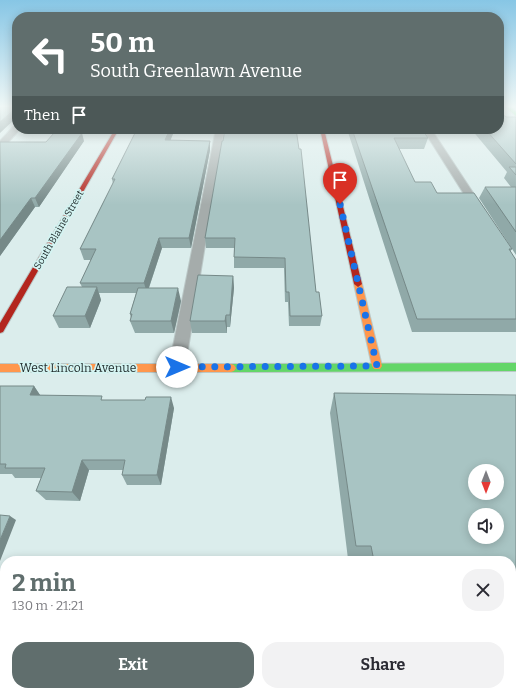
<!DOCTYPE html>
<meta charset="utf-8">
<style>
:root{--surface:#fff;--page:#f2f2f3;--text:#2b2b33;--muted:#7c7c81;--accent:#606e6d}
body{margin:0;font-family:Bitter,serif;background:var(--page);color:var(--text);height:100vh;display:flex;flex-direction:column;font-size:15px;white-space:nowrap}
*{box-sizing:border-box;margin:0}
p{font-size:13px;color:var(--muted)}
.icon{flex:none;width:22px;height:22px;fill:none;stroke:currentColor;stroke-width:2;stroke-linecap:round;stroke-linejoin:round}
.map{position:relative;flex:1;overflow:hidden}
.sheet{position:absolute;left:0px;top:556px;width:516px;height:140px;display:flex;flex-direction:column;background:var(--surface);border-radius:16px 16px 0 0;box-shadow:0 2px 10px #0003}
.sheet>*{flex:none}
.banner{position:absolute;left:12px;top:12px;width:492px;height:122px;border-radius:16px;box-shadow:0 2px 10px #0003;background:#606e6d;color:#fff;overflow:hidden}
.needle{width:26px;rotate:180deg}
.controls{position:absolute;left:468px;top:464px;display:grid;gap:8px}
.controls a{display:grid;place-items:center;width:36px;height:36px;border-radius:50%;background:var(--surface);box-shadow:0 2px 10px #0003;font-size:20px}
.pin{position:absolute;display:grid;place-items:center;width:34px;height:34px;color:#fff;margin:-41px -17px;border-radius:50% 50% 50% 0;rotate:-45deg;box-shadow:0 0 4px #0007}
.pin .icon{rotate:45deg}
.me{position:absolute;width:44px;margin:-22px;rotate:90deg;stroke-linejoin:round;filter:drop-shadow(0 0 3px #0008)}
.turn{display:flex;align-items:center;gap:14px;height:84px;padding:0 12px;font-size:18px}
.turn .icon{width:52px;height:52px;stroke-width:2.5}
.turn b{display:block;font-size:28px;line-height:34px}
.then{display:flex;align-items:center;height:38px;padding:0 12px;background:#0003;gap:8px;font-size:15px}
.round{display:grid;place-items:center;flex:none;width:42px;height:42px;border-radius:16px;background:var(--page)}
.overview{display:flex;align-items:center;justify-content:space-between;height:68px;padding:0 12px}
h1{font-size:24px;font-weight:700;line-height:30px;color:var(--accent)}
.button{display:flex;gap:8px;margin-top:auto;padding:8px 12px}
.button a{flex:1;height:46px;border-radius:16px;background:var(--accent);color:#fff;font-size:16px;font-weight:700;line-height:46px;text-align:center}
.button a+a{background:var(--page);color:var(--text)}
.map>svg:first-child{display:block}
</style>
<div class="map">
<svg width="516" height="696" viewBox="0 0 516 696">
<rect width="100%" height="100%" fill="#dbedec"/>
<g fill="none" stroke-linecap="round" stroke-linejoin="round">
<g stroke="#bbc8c7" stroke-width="2">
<path id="lane" d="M14,126H17V129H20L3,148L0,149V141Z
M216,129H224L185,367L183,371L177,373L171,371L169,367Z
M423,129H431L485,211L484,213H476Z
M0,586H5V608H0Z
M258,691H284V696H258Z"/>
</g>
<g stroke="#bbc8c7" stroke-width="2">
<path id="fast" d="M506,107H511L516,112V116Z
M516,363V371L231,372L228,371L226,368L228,365L231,364Z"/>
</g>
<g stroke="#bbc8c7" stroke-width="2">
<path id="slow" d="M358,281L362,284L382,366L380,369H374L372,366L354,284Z
M0,364H231L234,365L236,368L234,371L231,372H0Z"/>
</g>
<g stroke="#bbc8c7" stroke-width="2">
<path id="jam" d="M115,129H119L3,332L0,333V323Z
M320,129H324L362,284L358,287L354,284Z"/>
</g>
<use href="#lane" fill="#a5acab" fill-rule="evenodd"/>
<use href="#fast" fill="#63d668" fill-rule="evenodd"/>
<use href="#slow" fill="#ff974d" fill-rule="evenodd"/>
<use href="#jam" fill="#b3261e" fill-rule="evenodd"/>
</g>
<path fill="#90a9a8" d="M506,117H516V255L479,198L485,187H511L504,178L507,172L471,129H499Z
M137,129H175L170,140L210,150L191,248H162L149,288L181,301L174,333H135L130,321L131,319L130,314L136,293H99L101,300L90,328H59L53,316L82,287L80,283L91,260H84L80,249L113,184L112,179Z
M347,129H426L425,133L428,138L424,149H399L415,182L437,193L512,249L510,252L516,260V332H412Z
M84,141L39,207H35L0,256V142H46Z
M299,149L316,292L322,316L320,326H289L288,302H285L284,268H234V248H206L205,238Z
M233,276L234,288L230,327H227V333H192L190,321Z
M0,386H34L40,395L104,400L174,408L161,485H127L122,475L123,470H89L80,501L46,500L36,491L41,478H15L12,474H0Z
M334,393L516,395V696H393V691H511V561H363L362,559H348L330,413Z"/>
<path fill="#768988" d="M17,107V117L0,133V122Z
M170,129H175L167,149L165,140Z
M82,133L84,141L39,207L35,198Z
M210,141V150L191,248L189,238Z
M31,198L35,207L0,256V240Z
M159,238L162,248L147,293L144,283Z
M233,276L234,288L230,327V315Z
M97,287L101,300L90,328L85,316Z
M178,288L181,301L174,333L171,321Z
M226,315L227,327V333L225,321Z
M34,386L42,398L30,395Z
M171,397L174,408L161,485L157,475Z
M82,460L89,470L80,501L72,492Z
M10,516L16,520L0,561V540Z
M135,691H139L138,696H134Z"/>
<path fill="#a8c4c3" stroke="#768988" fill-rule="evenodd" d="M0,107H17L0,122Z
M499,111L506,117H516V164L485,129H499Z
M137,129H170L165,140L210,141L189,238H159L144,283H80L96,249H80L115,179H112Z
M225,129H296L299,149H301L316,292H319L322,316H290L289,292H286L285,258L234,257L235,238H205L222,141H223Z
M352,129H422L428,138H394L415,182H431L437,193H474L512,249H509L516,260V319H417Z
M54,133H82L35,198H31L0,240V142H46Z
M509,167H516V175Z
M485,187H516V232Z
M198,275L233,276L230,315H226L225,321H190Z
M67,287H97L85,316H53Z
M138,288H178L171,321H130L132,314H130Z
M0,386H34L30,395L102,396L101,400H145L146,397H171L157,475H122L125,460H82L72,492L36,491L45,468H5L6,464H0Z
M334,393L516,395V696H408L407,691H511V561H374L371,546H356ZM475,471H497V493H475ZM475,515H497V537H475Z
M0,515L10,516L0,540Z
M81,691H135L134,696H80Z"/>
<linearGradient id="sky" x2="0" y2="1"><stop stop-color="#87c6e5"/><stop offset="0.52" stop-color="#eff7f6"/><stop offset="1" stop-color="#eff7f6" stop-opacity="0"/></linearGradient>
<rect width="516" height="205" fill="url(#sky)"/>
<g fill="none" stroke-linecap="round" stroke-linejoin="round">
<path stroke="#1a73e8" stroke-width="7" stroke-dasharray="0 12.6" d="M177,367L377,366L340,204"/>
</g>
<g text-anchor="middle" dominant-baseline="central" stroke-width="3.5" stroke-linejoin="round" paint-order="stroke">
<g font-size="10" fill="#1e2929" stroke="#d4f4f2">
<text transform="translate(59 230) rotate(-60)">South Blaine Street</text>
</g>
<g font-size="12" fill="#1e2929" stroke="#d4f4f2">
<text x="78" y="368">West Lincoln Avenue</text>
</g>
</g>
</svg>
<div class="controls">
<a><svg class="needle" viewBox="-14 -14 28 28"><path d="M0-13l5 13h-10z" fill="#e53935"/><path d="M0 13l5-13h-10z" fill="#7c7c81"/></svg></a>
<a><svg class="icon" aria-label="sound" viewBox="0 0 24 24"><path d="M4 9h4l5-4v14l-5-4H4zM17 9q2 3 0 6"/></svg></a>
</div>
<div class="pin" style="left:340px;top:204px;background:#d93025"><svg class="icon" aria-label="arrive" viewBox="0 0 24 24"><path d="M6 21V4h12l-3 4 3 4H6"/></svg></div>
<svg class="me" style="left:177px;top:367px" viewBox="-20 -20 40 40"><circle r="19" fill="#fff"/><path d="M0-13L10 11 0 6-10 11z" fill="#1a73e8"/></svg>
<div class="banner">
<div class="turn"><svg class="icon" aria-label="left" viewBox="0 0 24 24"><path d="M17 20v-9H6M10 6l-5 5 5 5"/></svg><div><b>50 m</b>South Greenlawn Avenue</div></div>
<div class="then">Then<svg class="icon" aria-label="arrive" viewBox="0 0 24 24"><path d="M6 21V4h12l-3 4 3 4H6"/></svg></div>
</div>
<section class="sheet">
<div class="overview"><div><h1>2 min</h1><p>130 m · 21:21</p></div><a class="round"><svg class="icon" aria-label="close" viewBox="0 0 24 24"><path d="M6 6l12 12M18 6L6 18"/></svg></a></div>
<div class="button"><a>Exit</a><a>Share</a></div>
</section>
</div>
